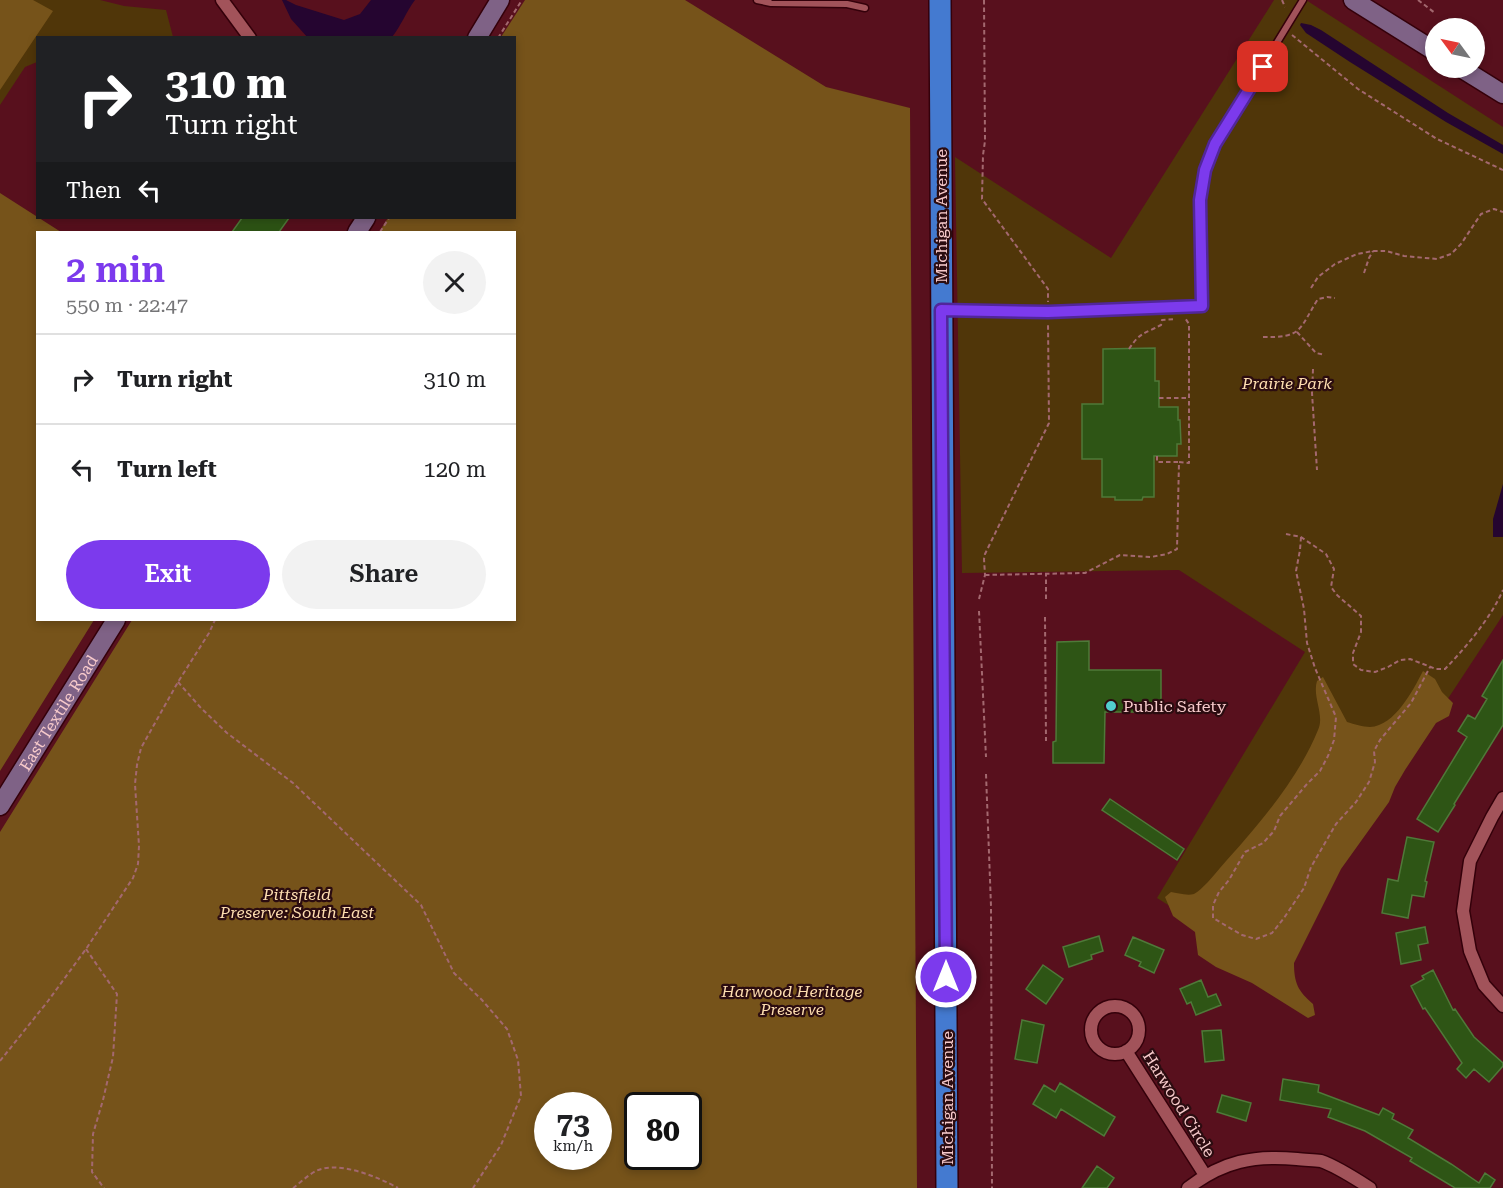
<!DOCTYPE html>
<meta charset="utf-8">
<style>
:root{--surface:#fff;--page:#f2f2f2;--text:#202124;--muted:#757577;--line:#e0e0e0;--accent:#7c3aed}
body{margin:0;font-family:"Roboto Serif",serif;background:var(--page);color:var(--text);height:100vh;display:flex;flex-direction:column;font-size:22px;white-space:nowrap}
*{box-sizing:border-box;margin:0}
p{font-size:20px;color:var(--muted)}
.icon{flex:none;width:33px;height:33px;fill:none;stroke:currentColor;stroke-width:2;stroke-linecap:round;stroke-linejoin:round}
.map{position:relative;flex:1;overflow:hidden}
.details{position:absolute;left:36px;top:231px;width:480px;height:390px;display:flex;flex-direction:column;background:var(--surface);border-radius:0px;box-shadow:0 3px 9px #0003}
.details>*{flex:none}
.top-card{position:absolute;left:36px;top:36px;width:480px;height:183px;border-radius:0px;box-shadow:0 3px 9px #0003;background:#202124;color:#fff;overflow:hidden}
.needle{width:39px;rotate:303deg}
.fabs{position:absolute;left:1425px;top:18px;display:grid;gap:12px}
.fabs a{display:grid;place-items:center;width:60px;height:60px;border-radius:50%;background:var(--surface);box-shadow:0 3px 9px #0003;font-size:30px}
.speed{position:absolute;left:534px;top:1092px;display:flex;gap:12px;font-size:30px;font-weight:700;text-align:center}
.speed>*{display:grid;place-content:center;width:78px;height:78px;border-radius:50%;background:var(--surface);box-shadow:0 3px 9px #0003;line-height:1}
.speed small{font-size:15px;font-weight:400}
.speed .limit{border:3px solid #111;border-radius:9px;background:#fff;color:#111}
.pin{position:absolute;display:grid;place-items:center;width:51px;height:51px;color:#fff;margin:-26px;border-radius:12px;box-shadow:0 3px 9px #0006}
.me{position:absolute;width:66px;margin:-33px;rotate:0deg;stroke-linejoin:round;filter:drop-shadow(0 0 4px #0008)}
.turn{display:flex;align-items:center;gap:21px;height:126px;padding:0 30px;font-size:27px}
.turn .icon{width:78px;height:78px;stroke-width:2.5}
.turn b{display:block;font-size:42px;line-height:51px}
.then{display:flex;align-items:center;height:57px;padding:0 30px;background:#0003;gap:12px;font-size:22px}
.round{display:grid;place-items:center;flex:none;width:63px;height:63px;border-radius:32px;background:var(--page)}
.headline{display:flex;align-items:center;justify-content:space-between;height:102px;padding:0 30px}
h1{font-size:36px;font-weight:600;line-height:45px;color:var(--accent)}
.action{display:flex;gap:12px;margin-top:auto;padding:12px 30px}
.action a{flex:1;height:69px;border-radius:36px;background:var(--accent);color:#fff;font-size:24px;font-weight:600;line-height:69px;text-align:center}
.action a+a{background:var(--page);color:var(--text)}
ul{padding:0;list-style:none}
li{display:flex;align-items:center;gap:18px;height:90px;padding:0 30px;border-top:2px solid var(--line)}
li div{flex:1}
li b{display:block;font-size:22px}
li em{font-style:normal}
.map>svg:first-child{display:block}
</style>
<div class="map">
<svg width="1503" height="1188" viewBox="0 0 1503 1188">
<rect width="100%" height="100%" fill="#58101d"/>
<path fill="#503609" d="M0,0H100L124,6L166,10L173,37L38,38L37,62L25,67L0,105Z
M1274,0H1306L1503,127V615L1270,969L1157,898L1305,652L1179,570L962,573L955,157L1111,258Z"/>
<path fill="#76531a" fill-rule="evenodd" d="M0,0H33L53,11L0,90Z
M525,0H685L826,87L910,108L917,1188H0V832L132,620H514V232H379L388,218H514V38L501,37ZM548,1106H598V1156H548ZM638,1106H688V1156H638Z
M0,193L61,232H38V620H94L0,771Z
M1423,671L1435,679L1442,692L1453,703L1449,716L1436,723L1405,770L1395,787L1389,802L1341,869L1294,963C1294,983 1298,991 1313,1004L1315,1015L1308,1018L1252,983L1216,967L1198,955L1195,932L1173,916L1165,897L1171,892C1177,893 1187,896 1194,894C1202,890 1214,875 1220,868C1255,829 1298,780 1318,730C1325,715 1312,697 1317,681L1323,677L1347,722C1354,724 1363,727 1370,727C1395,726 1413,690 1423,671Z"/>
<path fill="#250530" d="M282,0H286L296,5L344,20L360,14L371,0H415C406,12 401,26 392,37L308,38L291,19Z
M1301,23L1311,25L1321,30L1448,113L1503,145V154L1446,122L1350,62L1306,33L1300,25Z
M1503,484V537H1493V519Z"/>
<path fill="#2e5515" stroke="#4f7939" stroke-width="1.5" d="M242,218H289L279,232H232Z
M1155,348V381H1159V407H1178V420H1180L1181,444H1177V456H1154V497H1143L1142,500H1115V497H1102V459H1082V404H1103V349Z
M1089,641V670H1161V712H1105L1104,763H1053V742L1056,741L1057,642Z
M1503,660V725L1454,804L1455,805L1438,832L1417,819L1467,737L1458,731L1468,715L1475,719L1487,699L1482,696Z
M1110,799L1184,849L1177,860L1102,810Z
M1407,837L1434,842L1425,881L1427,882L1424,897L1412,895L1408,918L1382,913L1388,879L1398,881Z
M1425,927L1428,943L1418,945L1421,960L1401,964L1396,933Z
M1099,936L1103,951L1091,955L1092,959L1069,967L1063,947Z
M1133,937L1164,950L1154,973L1139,966L1141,962L1125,955Z
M1043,965L1063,979L1046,1004L1026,989Z
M1433,970L1453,1010L1455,1009L1474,1037L1503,1063V1066L1489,1082L1474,1069L1466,1078L1457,1069L1462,1063L1425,1008L1423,1009L1411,986L1424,979L1422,976Z
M1201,980L1208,997L1216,994L1221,1005L1196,1015L1191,1002L1187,1004L1180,989Z
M1022,1020L1044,1025L1037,1063L1015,1059Z
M1221,1030L1224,1060L1205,1062L1202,1031Z
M1283,1079L1319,1085L1318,1092L1379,1115L1383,1108L1394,1114L1392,1119L1413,1130L1408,1138L1451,1164L1479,1183L1485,1173L1495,1180L1490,1188H1455L1410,1161L1412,1158L1365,1131L1328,1117L1331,1109L1280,1100Z
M1060,1083L1115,1117L1104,1136L1061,1109L1056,1118L1033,1104L1044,1085L1055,1092Z
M1222,1095L1251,1103L1246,1121L1217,1112Z
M1097,1166L1114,1178L1107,1188H1082Z"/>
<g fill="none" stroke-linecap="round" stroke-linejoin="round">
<g stroke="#34000a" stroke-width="9">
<path id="service" d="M757,0L771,3L847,4L865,8
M945,311L1048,312L1202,306L1200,200L1205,170L1215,144L1303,0"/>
</g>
<g stroke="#34000a" stroke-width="15">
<path id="minor" d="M222,0L250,38
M1503,798L1492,817L1470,861L1463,911L1470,951L1484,985L1503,1006
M1091 1030a24 24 0 1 1 48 0a24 24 0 1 1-48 0Z
M1126,1051L1205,1175
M1188,1188C1223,1161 1254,1155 1297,1159C1305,1160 1313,1160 1321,1161C1336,1166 1356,1179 1370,1188"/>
</g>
<g stroke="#34000a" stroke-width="21">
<g id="secondary">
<path d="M1353,0L1436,52"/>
<path d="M477,38L500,0"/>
<path d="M1461,68L1503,94"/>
<path d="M357,232L366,218"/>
<path id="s1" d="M0,806L116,620"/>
</g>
</g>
<g stroke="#34000a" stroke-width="24">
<path id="trunk" d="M940,0L947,1188"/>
</g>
<path stroke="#a3686f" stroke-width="2" stroke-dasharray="4.5 3" stroke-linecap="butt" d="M984,0L985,141L983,155L982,199L1048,289V302
M1282,0L1285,7
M1418,0L1435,13
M1292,35L1358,89L1437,139L1503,170
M498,38L522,0
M380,232L389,218
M1364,273L1369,258L1373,251
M1311,288L1318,277L1335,264L1357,254L1373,251H1386L1404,256L1437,259L1451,254L1461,244L1481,214L1494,209L1503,212
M1297,332L1316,353L1325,355
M1263,337C1303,338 1299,329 1318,299L1327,297L1335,298
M1129,349C1140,332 1144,334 1161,325L1162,320L1176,319
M1313,369L1312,393L1317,470
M1159,398H1189
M1157,456V462H1179
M1286,534L1301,537L1326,554L1334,569L1331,587L1337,595L1361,616V632L1353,653V664L1361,670L1375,672L1388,667L1400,660L1410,659L1436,669H1445C1467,646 1490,619 1503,590
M1301,537L1300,550L1296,571L1304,609L1307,643L1315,668L1336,717L1334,740L1328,756L1320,771L1307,784L1280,816L1274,831L1263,843L1245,852L1229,880L1219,892L1213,905V918L1242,935L1256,939L1272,933L1284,918L1304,888L1311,867L1336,824L1356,802L1369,782L1375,762L1374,751L1380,740L1411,703L1430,667
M985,575L1085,573L1120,555L1151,557L1167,554L1177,549L1179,462L1189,463V324L1185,318
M979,599L985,575L984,559L985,554L1049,423L1048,323
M1046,599V573
M979,611L986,757
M1045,617L1046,741
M178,682L201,708L227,733L293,783L421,905L454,973L482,1000L507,1029L518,1060L521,1096L501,1145L473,1188
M986,774L991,906L992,1188
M86,949L117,994L113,1057L103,1100L93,1134L92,1172L104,1188
M0,1061L48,1001L86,949L133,878L138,864L139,846L135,784L137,765L141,748L178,682L209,633L215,620
M293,1188C300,1183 308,1175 316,1171C338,1160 378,1177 398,1188"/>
<use href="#service" stroke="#a2535a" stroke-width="6"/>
<use href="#minor" stroke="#a2535a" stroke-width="12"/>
<use href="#secondary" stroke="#7f6286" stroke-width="18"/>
<use href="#trunk" stroke="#447ad0" stroke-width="21"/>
</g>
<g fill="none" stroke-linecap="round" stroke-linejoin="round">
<g stroke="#51269a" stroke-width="15">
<path id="route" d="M946,977L941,310L1048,312L1202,306L1200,200L1205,170L1215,144L1263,67"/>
</g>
<use href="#route" stroke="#7c3aed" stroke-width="10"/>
</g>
<circle fill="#52cdce" stroke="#2b0c10" stroke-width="2" cx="1111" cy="706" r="6"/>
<g text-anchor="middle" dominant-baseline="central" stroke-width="4.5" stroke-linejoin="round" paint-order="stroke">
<g font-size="16" fill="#f7cacb" stroke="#2b0c10">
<text transform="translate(941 216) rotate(-90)">Michigan Avenue</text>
<text stroke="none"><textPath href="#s1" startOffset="110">East Textile Road</textPath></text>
<text transform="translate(947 1098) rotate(-90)">Michigan Avenue</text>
<text transform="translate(1179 1104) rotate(58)">Harwood Circle</text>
</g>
<g font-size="16" font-style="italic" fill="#fedeb0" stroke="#2b0c10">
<text x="1287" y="383">Prairie Park</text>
<text x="297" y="894">Pittsfield<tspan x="297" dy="18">Preserve: South East</tspan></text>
<text x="792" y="991">Harwood Heritage<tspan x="792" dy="18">Preserve</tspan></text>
</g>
<g font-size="16" fill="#f7cacb" stroke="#2b0c10" text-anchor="start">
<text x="1123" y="706">Public Safety</text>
</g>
</g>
</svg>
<div class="fabs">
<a><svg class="needle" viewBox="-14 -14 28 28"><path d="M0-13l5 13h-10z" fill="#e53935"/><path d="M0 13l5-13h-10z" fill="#757577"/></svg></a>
</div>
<div class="speed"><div>73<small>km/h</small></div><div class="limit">80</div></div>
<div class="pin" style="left:1263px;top:67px;background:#d93025"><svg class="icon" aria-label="arrive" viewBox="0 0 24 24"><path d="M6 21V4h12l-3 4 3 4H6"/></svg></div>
<svg class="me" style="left:946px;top:977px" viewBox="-20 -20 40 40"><circle r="17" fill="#7c3aed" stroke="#fff" stroke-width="3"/><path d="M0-11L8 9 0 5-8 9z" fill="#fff"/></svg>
<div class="top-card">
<div class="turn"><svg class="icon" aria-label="right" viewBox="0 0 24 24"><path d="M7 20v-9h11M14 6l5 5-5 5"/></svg><div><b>310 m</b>Turn right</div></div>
<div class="then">Then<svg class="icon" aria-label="left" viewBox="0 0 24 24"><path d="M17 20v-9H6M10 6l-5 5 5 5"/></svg></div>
</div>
<section class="details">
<div class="headline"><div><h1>2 min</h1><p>550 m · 22:47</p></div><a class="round"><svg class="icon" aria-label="close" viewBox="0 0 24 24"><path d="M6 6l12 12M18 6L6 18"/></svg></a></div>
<ul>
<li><svg class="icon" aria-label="right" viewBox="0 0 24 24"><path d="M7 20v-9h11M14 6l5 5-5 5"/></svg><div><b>Turn right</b></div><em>310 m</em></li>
<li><svg class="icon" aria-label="left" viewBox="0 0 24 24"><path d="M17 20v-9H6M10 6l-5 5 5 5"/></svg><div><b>Turn left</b></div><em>120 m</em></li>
</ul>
<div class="action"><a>Exit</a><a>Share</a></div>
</section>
</div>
